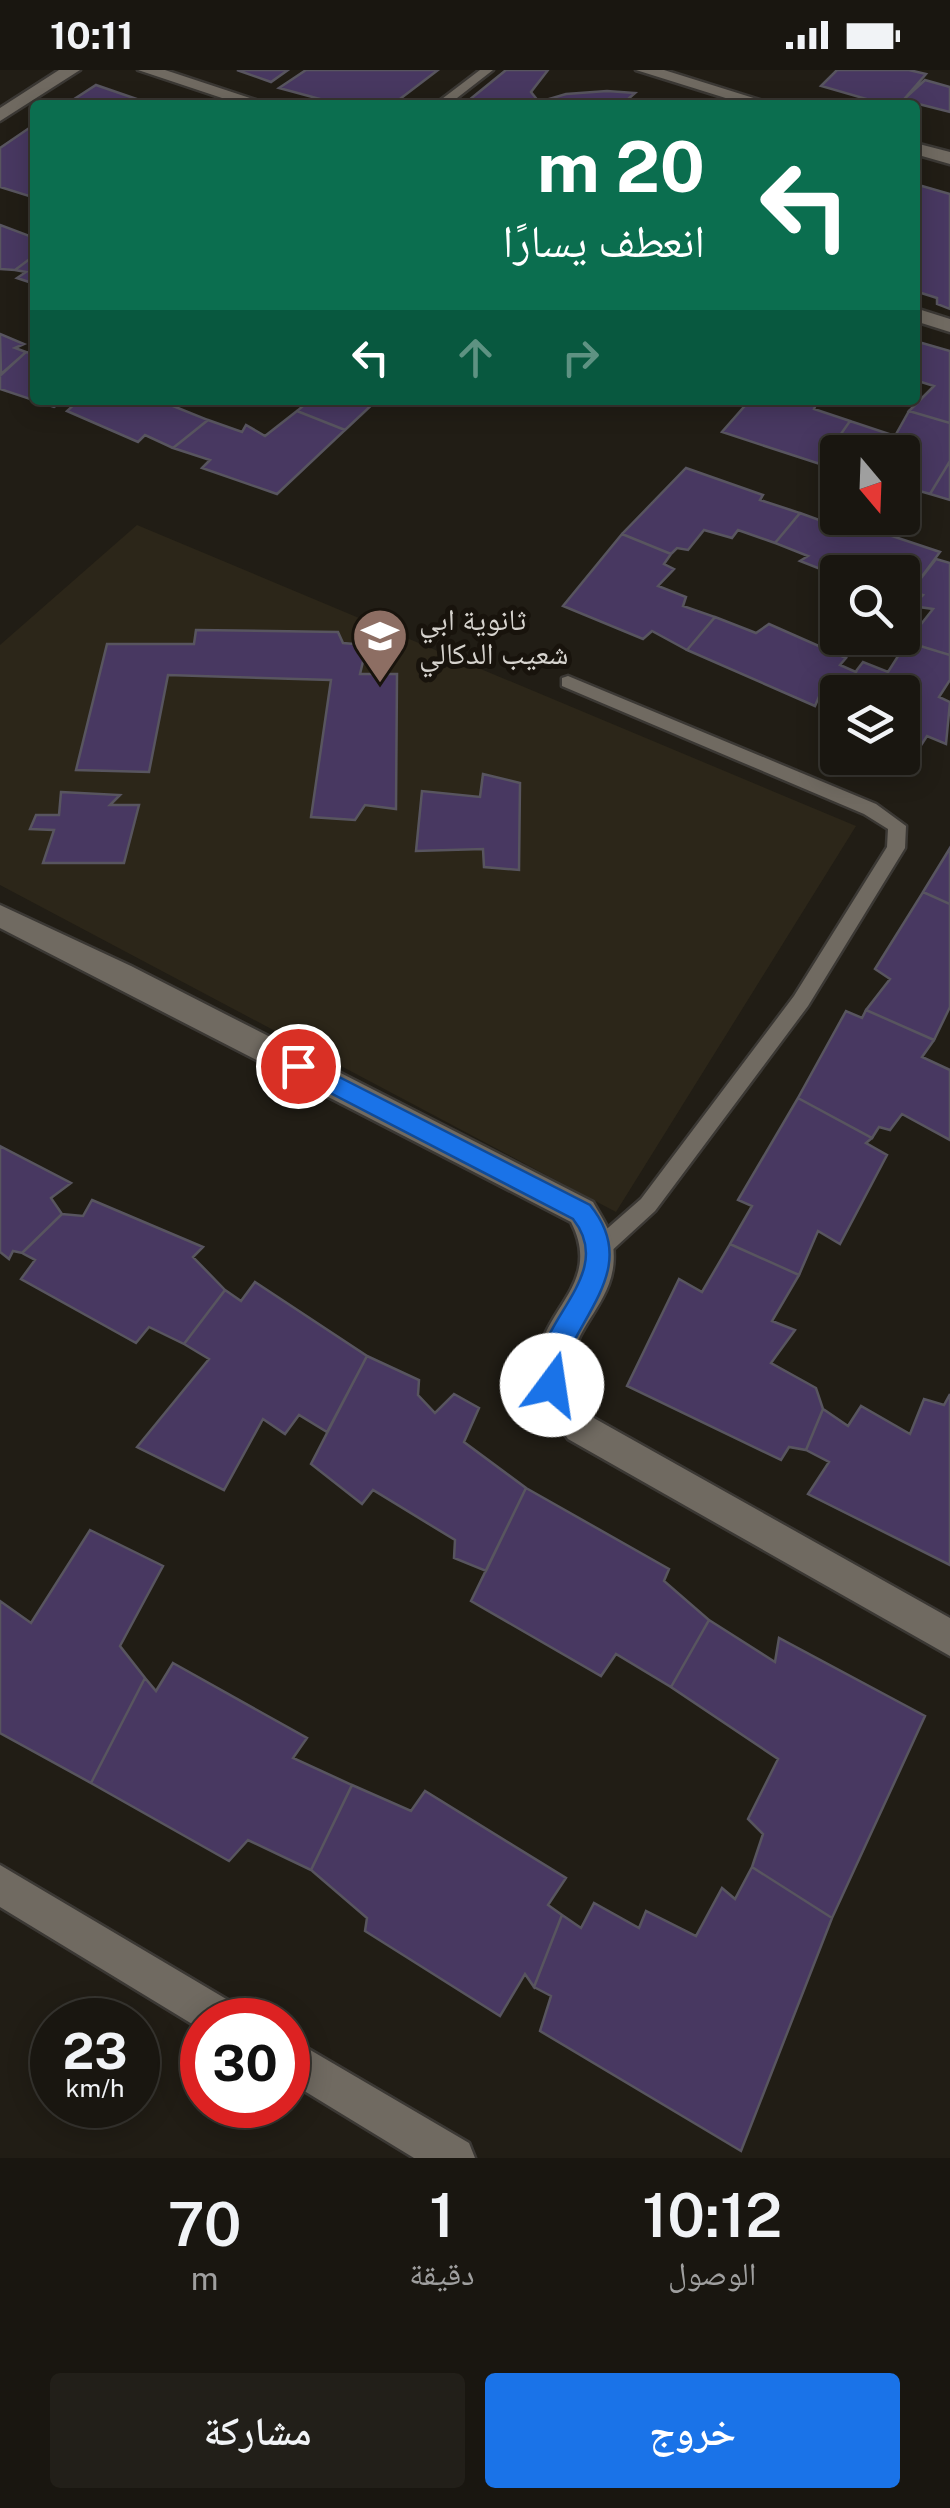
<!DOCTYPE html>
<html lang="ar">
<meta charset="utf-8">
<style>
:root{--surface:#191610;--page:#221f19;--text:#f1f3f6;--muted:#9f9f9f;--line:#373530;--accent:#1a73e8}
body{margin:0;font-family:"Public Sans","Noto Naskh Arabic",sans-serif;background:var(--page);color:var(--text);direction:rtl;height:100vh;display:flex;flex-direction:column;font-size:38px;white-space:nowrap}
*{box-sizing:border-box;margin:0}
p{font-size:32px;color:var(--muted)}
.icon{flex:none;width:55px;height:55px;fill:none;stroke:currentColor;stroke-width:2;stroke-linecap:round;stroke-linejoin:round}
.map{position:relative;height:2088px;overflow:hidden;direction:ltr}
.side{display:flex;flex-direction:column;background:var(--surface);flex:1}
.side>*{flex:none}
.banner{position:absolute;left:30px;top:30px;width:890px;height:305px;border-radius:10px;box-shadow:0 5px 25px #0003,0 0 0 2px var(--line);direction:rtl;background:#0b6e4f;color:#fff;overflow:hidden}
.needle{width:65px;rotate:161deg}
.fabs{position:absolute;left:820px;top:365px;display:grid;gap:20px}
.fabs a{display:grid;place-items:center;width:100px;height:100px;border-radius:10px;background:var(--surface);box-shadow:0 5px 25px #0003,0 0 0 2px var(--line);font-size:50px}
.speed{position:absolute;left:30px;top:1928px;display:flex;gap:20px;font-size:50px;font-weight:700;text-align:center}
.speed>*{display:grid;place-content:center;width:130px;height:130px;border-radius:50%;background:var(--surface);box-shadow:0 5px 25px #0003,0 0 0 2px var(--line);line-height:1}
.speed small{font-size:25px;font-weight:400}
.speed .limit{border:15px solid #d22;background:#fff;color:#111}
.pin{position:absolute;display:grid;place-items:center;width:85px;height:85px;color:#fff;margin:-42px;border:5px solid #fff;border-radius:50%;box-shadow:0 2px 10px #0007}
.me{position:absolute;width:110px;margin:-55px;rotate:14deg;stroke-linejoin:round;filter:drop-shadow(0 0 8px #0008)}
.turn{display:flex;align-items:center;gap:35px;height:210px;padding:0 50px;font-size:45px}
.turn .icon{width:130px;height:130px;stroke-width:2.5}
.turn b{display:block;font-size:70px;line-height:85px}
.lanes{display:flex;align-items:center;height:95px;padding:0 50px;background:#0003;justify-content:center;gap:50px;direction:ltr}
.lanes .off{opacity:.35}
.eta{display:flex;justify-content:space-evenly;align-items:center;height:170px;text-align:center}
.eta b{font-size:60px;font-weight:600;line-height:70px}
.cta{display:flex;gap:20px;margin-top:auto;padding:20px 50px}
.cta a{flex:1;height:115px;border-radius:10px;background:var(--accent);color:#fff;font-size:40px;font-weight:600;line-height:115px;text-align:center}
.cta a+a{background:var(--page);color:var(--text)}
.status{display:flex;justify-content:space-between;align-items:center;height:70px;padding:0 50px;background:var(--surface);direction:ltr}
.status svg{height:28px;fill:currentColor}
.map>svg:first-child{display:block}
</style>
<div class="status"><b>10:11</b><svg viewBox="0 0 49 12"><path d="M0 12V9h3v3zM5 12V6h3v6zM10 12V3h3v9zM15 12V0h3v12zM26 1h20v11H26zM47 4h2v5h-2z"/></svg></div>
<div class="map">
<svg width="950" height="2088" viewBox="0 0 950 2088">
<rect width="100%" height="100%" fill="#211d15"/>
<path fill="#2c2619" d="M137,455L856,756L616,1142L0,815V575Z"/>
<path fill="#483861" stroke="#58555f" stroke-width="2.5" d="M237,0H288L271,12Z
M306,0H438L392,35H342L279,18Z
M506,0H548L531,22L539,32L566,24L607,21L635,23L627,30L641,32L463,35Z
M837,0H909L926,4L899,35H887L821,16Z
M925,10L950,17V42L903,30Z
M96,15L154,35H65Z
M35,54V125L32,127L0,117V78Z
M915,114L950,124V239L937,234V228L915,221Z
M0,155L35,168V185L15,200L0,199Z
M35,185V214L17,208L26,202L15,200Z
M0,264L24,274L15,278L26,282L1,305Z
M915,271L950,281V353L909,341L934,316L915,310Z
M26,282L35,284V330H79H65L54,337L0,319V305Z
M79,330H176L173,336L208,350L173,378L145,365L138,372L67,341Z
M310,330H377L345,360L297,341Z
M750,330H818L814,339L850,351L820,394L722,362Z
M297,341L345,360L277,424L202,398L210,390L173,378L208,350L242,362L246,355L265,366Z
M909,341L950,353V391L930,424L902,416V382H838V398L820,394L850,351L895,366Z
M950,391V430L930,424Z
M686,398L763,425L760,430L800,443L775,473L738,460L732,468L704,460L688,480L677,478L671,484L622,464Z
M800,443L830,454L835,447L940,482L911,521L902,518V502H838V506L800,491L808,486L775,473Z
M622,464L671,484L664,494L674,499L658,516L686,527L683,536L715,547L687,580L652,561L643,569L563,536Z
M936,489L950,493V585L907,572L933,539L912,536L923,525L911,521Z
M715,547L756,563L769,554L846,588L840,595L856,602L835,629L821,622L815,636L687,580Z
M196,560L338,562L343,573L367,575L360,604H397L396,739L365,735L355,750L311,747L331,610L168,605L149,702L76,700L107,574H194Z
M907,572L950,585V610L939,627L950,632L946,674L927,666L918,680L902,674V622H840L863,592L888,602Z
M483,704L520,713L519,800L484,797L483,779L416,781L422,721L480,727Z
M61,722L120,725L110,735H139L124,793H43L54,760L30,759L36,745H59Z
M950,778V834L923,822Z
M923,822L950,834V937L934,970L866,940L890,909L875,899Z
M866,940L934,970L922,987L950,1000V1070L902,1044L890,1060L879,1057L872,1068L798,1028L846,941L862,948Z
M798,1028L872,1068L866,1073L887,1085L840,1174L818,1161L799,1205L730,1174L752,1136L738,1130Z
M0,1076L71,1113L51,1128L62,1144L22,1183L13,1181L9,1189L0,1182Z
M92,1130L203,1177L193,1187L225,1220L184,1274L149,1257L136,1273L21,1209L35,1190L22,1183L62,1144L83,1146Z
M730,1174L799,1205L772,1251L795,1260L771,1293L816,1318L823,1339L806,1380L789,1377L781,1390L627,1316L679,1209L702,1222Z
M255,1212L367,1286L327,1362L299,1345L285,1364L263,1349L224,1420L137,1377L209,1289L184,1274L225,1220L241,1231Z
M367,1286L419,1310L418,1325L435,1343L454,1324L479,1338L464,1372L526,1418L486,1501L454,1488L455,1470L373,1420L362,1434L311,1394Z
M950,1324V1495L808,1424L829,1392L806,1380L823,1339L848,1356L861,1336L910,1364L924,1329L944,1335Z
M526,1418L669,1499L664,1511L709,1550L671,1617L616,1584L601,1606L471,1531Z
M90,1460L163,1496L120,1576L145,1608L91,1713L0,1663V1531L31,1553Z
M709,1550L775,1592L779,1568L925,1646L832,1848L752,1797L763,1764L748,1749L778,1689L671,1617Z
M173,1593L307,1668L293,1688L352,1715L311,1800L248,1770L229,1791L91,1713L145,1608L156,1621Z
M352,1715L411,1741L425,1721L566,1808L548,1835L562,1845L534,1917L525,1904L500,1946L365,1861L367,1848L311,1800Z
M752,1797L832,1848L741,2081L540,1961L551,1926L534,1917L562,1845L581,1858L594,1833L639,1858L646,1841L696,1866L722,1818L735,1829Z"/>
<g fill="none" stroke-linecap="round" stroke-linejoin="round">
<g stroke="#3b3834" stroke-width="5">
<path id="lane" d="M480,0H493L448,35H434Z
M568,606L876,734L906,756L905,778L808,936L655,1141L607,1185L600,1187L593,1185L589,1178L593,1171L641,1129L794,926L887,777L888,759L864,744L562,616V608Z"/>
</g>
<g stroke="#3b3834" stroke-width="5">
<path id="street" d="M59,0H80L0,51V38Z
M138,0H165L271,35H243Z
M636,0H664L776,35H748Z
M915,73L950,82V94L915,84Z
M915,238L950,249V262L915,251Z
M0,835L131,896L593,1132C600,1145 611,1160 613,1175C623,1249 535,1263 592,1347L950,1548V1586L568,1369C554,1347 536,1326 537,1298C538,1239 604,1216 571,1152L0,858Z
M0,1795L238,1936L245,1950H202V1960L0,1837Z
M288,1967L469,2073L475,2088H414L288,2011Z"/>
</g>
<use href="#lane" fill="#706a61" fill-rule="evenodd"/>
<use href="#street" fill="#706a61" fill-rule="evenodd"/>
</g>
<path fill="#1a73e8" stroke="#114b97" stroke-width="2.5" d="M298,986L590,1135C635,1190 592,1232 567,1285C561,1297 566,1311 560,1323H543C515,1262 622,1210 573,1149L290,1002V989Z"/>
<defs>
<g id="school-pin" transform="scale(2.875)"><path d="M0 17L-7.5 6A9.5 9.5 0 1 1 7.5 6Z" fill="#8d6e63" stroke="#18130c"/><path d="M0-5L7-2L0 1L-7-2ZM-4 1L0 2.5L4 1V4Q0 6-4 4Z" fill="#fff"/></g>
</defs>
<g fill-rule="evenodd">
<use href="#school-pin" x="380" y="566"/>
</g>
<g text-anchor="middle" dominant-baseline="central" stroke-width="10" stroke-linejoin="round" paint-order="stroke">
<g font-size="30" fill="#d6d3ce" stroke="#18130c" text-anchor="start">
<text x="419" y="549">ثانوية ابي<tspan x="419" dy="34">شعيب الدكالي</tspan></text>
</g>
</g>
</svg>
<div class="fabs">
<a><svg class="needle" viewBox="-14 -14 28 28"><path d="M0-13l5 13h-10z" fill="#e53935"/><path d="M0 13l5-13h-10z" fill="#9f9f9f"/></svg></a>
<a><svg class="icon" aria-label="search" viewBox="0 0 24 24"><circle cx="10" cy="10" r="6"/><path d="M15 15l6 6"/></svg></a>
<a><svg class="icon" aria-label="layers" viewBox="0 0 24 24"><path d="M12 4l9 5-9 5-9-5zM3 14l9 5 9-5"/></svg></a>
</div>
<div class="speed"><div>23<small>km/h</small></div><div class="limit">30</div></div>
<div class="pin" style="left:298px;top:996px;background:#d93025"><svg class="icon" aria-label="arrive" viewBox="0 0 24 24"><path d="M6 21V4h12l-3 4 3 4H6"/></svg></div>
<svg class="me" style="left:552px;top:1315px" viewBox="-20 -20 40 40"><circle r="19" fill="#fff"/><path d="M0-13L10 11 0 6-10 11z" fill="#1a73e8"/></svg>
<div class="banner">
<div class="turn"><svg class="icon" aria-label="left" viewBox="0 0 24 24"><path d="M17 20v-9H6M10 6l-5 5 5 5"/></svg><div><b>20 m</b>انعطف يسارًا</div></div>
<div class="lanes"><svg class="icon" aria-label="left" viewBox="0 0 24 24"><path d="M17 20v-9H6M10 6l-5 5 5 5"/></svg><svg class="icon off" aria-label="ahead" viewBox="0 0 24 24"><path d="M12 20V5M6 11l6-6 6 6"/></svg><svg class="icon off" aria-label="right" viewBox="0 0 24 24"><path d="M7 20v-9h11M14 6l5 5-5 5"/></svg></div>
</div>
</div>
<section class="side">
<div class="eta">
<div><b>10:12</b><p>الوصول</p></div>
<div><b>1</b><p>دقيقة</p></div>
<div><b>70</b><p>m</p></div>
</div>
<div class="cta"><a>خروج</a><a>مشاركة</a></div>
</section>
